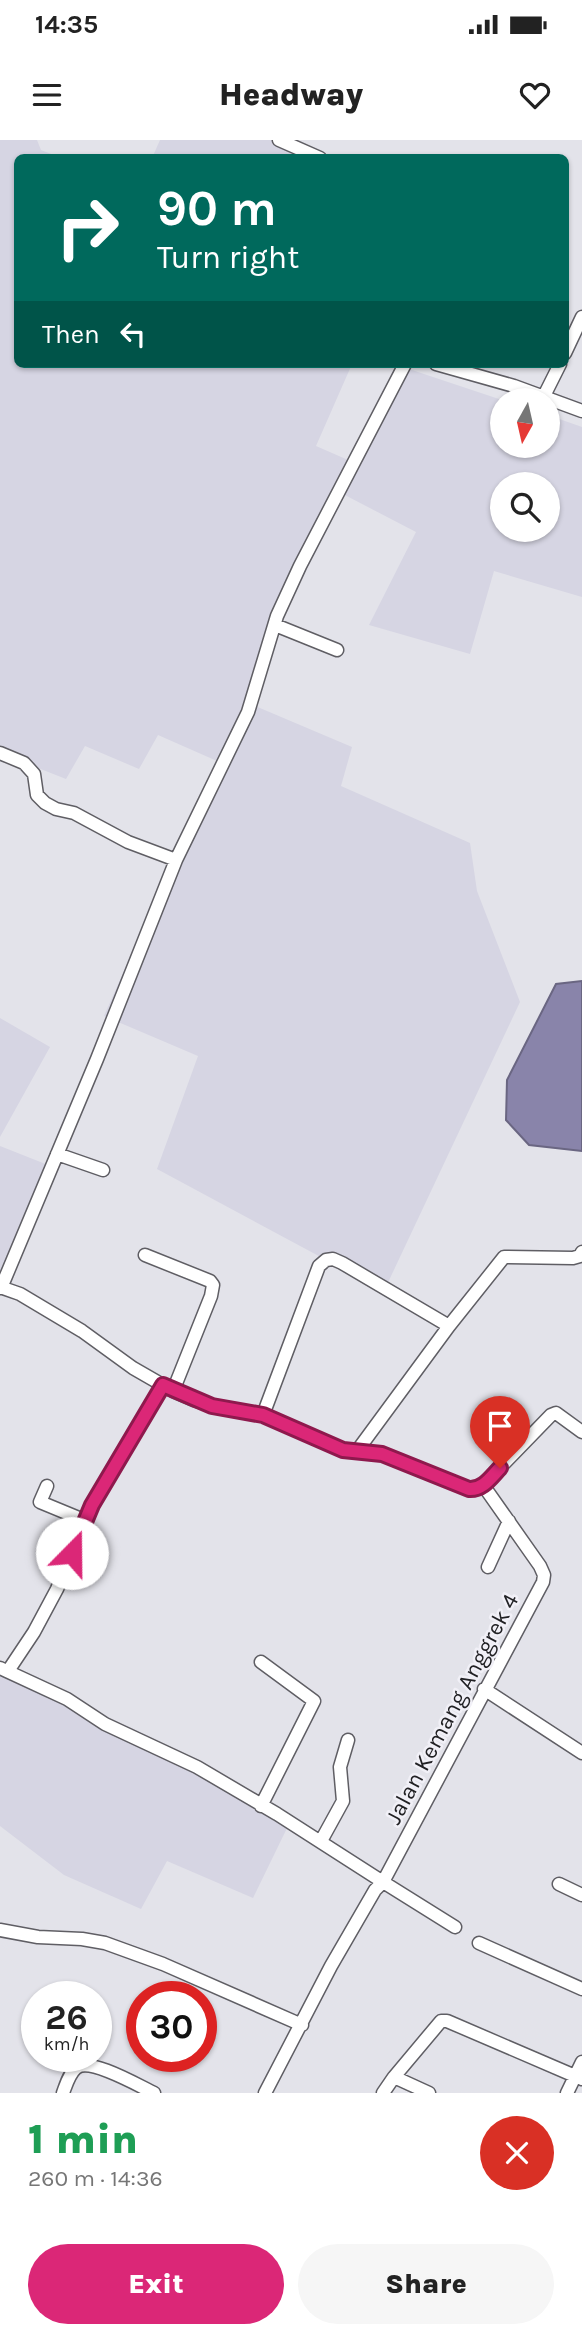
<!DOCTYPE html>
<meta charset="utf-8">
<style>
:root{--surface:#fff;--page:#f6f6f6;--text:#222;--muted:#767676;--accent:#db2777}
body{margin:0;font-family:Karla,sans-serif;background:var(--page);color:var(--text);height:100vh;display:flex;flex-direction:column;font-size:26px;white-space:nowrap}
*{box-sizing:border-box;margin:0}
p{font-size:23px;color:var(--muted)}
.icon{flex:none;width:38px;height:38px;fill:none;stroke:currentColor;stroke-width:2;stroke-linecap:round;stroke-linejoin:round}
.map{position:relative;height:1953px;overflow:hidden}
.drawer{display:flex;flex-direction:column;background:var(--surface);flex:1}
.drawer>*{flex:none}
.top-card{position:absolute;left:14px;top:14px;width:555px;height:214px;border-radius:10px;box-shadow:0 2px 5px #0004;background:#00695c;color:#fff;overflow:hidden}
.needle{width:46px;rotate:188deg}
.fabs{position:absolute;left:490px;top:248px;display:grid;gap:14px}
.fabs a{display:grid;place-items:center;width:70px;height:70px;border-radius:50%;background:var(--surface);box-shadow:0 2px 5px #0004;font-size:35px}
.speed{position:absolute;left:21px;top:1841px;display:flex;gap:14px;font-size:35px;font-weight:700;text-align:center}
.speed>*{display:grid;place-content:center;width:91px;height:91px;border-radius:50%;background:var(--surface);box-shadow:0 2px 5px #0004;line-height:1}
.speed small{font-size:18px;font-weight:400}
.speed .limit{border:10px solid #d22;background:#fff;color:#111}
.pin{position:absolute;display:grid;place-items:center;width:60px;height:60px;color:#fff;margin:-72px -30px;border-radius:50% 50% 50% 0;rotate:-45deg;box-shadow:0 0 7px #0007}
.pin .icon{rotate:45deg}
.me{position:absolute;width:77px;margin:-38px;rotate:22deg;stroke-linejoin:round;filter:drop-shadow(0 0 5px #0008)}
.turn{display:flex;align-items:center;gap:24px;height:147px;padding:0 28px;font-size:32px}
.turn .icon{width:91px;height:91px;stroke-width:2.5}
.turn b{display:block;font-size:49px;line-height:60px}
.then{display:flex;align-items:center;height:66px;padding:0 28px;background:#0003;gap:14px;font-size:26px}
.round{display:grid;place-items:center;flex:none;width:74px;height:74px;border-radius:37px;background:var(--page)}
.head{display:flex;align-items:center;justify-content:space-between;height:119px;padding:0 28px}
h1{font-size:42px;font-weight:800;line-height:52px;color:#1e9e55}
.action{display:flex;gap:14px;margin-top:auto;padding:14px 28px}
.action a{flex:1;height:80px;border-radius:42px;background:var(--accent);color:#fff;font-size:28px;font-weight:800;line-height:80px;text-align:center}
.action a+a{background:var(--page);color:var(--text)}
.status{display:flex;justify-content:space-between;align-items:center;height:49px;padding:0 35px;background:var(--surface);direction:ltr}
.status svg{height:19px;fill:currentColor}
header{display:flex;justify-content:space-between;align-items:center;height:91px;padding:0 28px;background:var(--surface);font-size:32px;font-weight:800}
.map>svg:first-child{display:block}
</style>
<div class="status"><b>14:35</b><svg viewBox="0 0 49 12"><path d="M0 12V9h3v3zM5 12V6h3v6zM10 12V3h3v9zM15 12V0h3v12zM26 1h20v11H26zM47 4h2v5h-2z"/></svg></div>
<header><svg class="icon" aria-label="menu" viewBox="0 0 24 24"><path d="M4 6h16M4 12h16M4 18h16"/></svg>Headway<svg class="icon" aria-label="heart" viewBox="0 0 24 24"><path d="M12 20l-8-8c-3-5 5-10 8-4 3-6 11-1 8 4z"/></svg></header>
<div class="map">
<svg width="582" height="1953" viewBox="0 0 582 1953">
<rect width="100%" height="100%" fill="#e3e3ea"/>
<path fill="#d6d5e3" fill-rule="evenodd" d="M0,0H37L41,10L59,17L18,18V224H352L316,306L355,323L406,228L505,261H502V306H548V275L582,287V457L494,431L470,514L369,485L416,392L339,352L277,471L246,562L352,607L341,646L470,703L477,751L520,862L384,1151L157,1029L198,916L104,876L217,621L158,595L139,629L85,606L66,639L0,613ZM502,345H548V390H502Z
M160,0H272L319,17L152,18Z
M0,878L50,907L0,997Z
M0,1006L48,1025L0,1146Z
M0,1526L289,1684L253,1758L167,1721L141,1769L64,1735L0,1686Z"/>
<path fill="#8984aa" stroke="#6a6682" stroke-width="2" d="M582,841V1011L529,1005L506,980L507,940L556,844Z"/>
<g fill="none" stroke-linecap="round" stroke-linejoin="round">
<g stroke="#5f5e64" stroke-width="15">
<path id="street" d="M279,0L320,18
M565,213L582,177
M436,224L514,246L582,271
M544,256L560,224
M275,485L337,510
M0,613L24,623L34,634L37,655L45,663L56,669L74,673L128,702L176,720
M57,1014L103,1030
M145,1115L210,1141L213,1145L211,1156L173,1251
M0,1147L20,1154L82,1191L133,1228L173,1251L194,1260L213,1266L263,1275L343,1310L382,1314L469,1349H476L483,1345L551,1275L556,1273L582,1292
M1,1148L97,919L176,720L248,572L277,476L300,426L405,224
M263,1275L319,1126L326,1120L333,1119L342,1123L449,1186
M357,1311L449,1186L504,1117L573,1118L580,1116L582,1112
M47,1346L40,1362L86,1381
M488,1427L509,1381
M0,1528L67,1559L105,1584L197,1627L277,1674L383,1742L375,1750L331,1826L265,1953
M8,1531L34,1492L57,1449L92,1365L163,1245
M484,1549L582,1613
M261,1666L314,1561L261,1522
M321,1701L343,1661L340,1627L348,1600
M559,1744L582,1755
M455,1787L383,1742L543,1442L544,1435L540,1426L483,1345
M0,1790L38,1797L82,1799L105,1803L163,1824L302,1885
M479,1803L582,1849
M63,1953C66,1945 69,1934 76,1928C90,1917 139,1946 154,1953
M383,1953L394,1937
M429,1953L394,1937L441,1881H447L582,1939
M567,1953L582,1922"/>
</g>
<use href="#street" stroke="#fff" stroke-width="12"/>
</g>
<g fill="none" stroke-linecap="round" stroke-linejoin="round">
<g stroke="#8e194d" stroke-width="18">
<path id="route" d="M72,1413L92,1365L163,1245L212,1266L263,1275L343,1310L382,1314L469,1349C483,1350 491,1337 500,1328"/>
</g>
<use href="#route" stroke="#db2777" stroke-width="12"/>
</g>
<g text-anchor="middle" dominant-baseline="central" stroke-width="5" stroke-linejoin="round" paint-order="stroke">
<g font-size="23" fill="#212124" stroke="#f1f0f7">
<text transform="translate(452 1569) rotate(-62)">Jalan Kemang Anggrek 4</text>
</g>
</g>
</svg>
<div class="fabs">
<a><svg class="needle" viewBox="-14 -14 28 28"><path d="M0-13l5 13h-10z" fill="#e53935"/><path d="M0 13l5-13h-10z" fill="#767676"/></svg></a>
<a><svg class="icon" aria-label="search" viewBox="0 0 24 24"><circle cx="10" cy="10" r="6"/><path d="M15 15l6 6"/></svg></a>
</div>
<div class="speed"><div>26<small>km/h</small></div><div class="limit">30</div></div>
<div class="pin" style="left:500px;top:1328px;background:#d93025"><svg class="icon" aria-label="arrive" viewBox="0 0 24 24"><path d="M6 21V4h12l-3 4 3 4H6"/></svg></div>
<svg class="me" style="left:72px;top:1413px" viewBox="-20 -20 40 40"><circle r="19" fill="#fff"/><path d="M0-13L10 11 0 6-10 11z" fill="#db2777"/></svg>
<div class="top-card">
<div class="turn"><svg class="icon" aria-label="right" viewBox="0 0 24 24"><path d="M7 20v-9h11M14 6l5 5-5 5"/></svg><div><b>90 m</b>Turn right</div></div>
<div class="then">Then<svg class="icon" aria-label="left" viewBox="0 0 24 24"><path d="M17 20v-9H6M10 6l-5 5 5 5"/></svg></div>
</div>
</div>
<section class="drawer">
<div class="head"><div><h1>1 min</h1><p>260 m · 14:36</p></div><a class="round" style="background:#d93025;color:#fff"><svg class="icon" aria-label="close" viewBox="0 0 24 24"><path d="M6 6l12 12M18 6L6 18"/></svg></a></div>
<div class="action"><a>Exit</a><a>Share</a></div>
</section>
